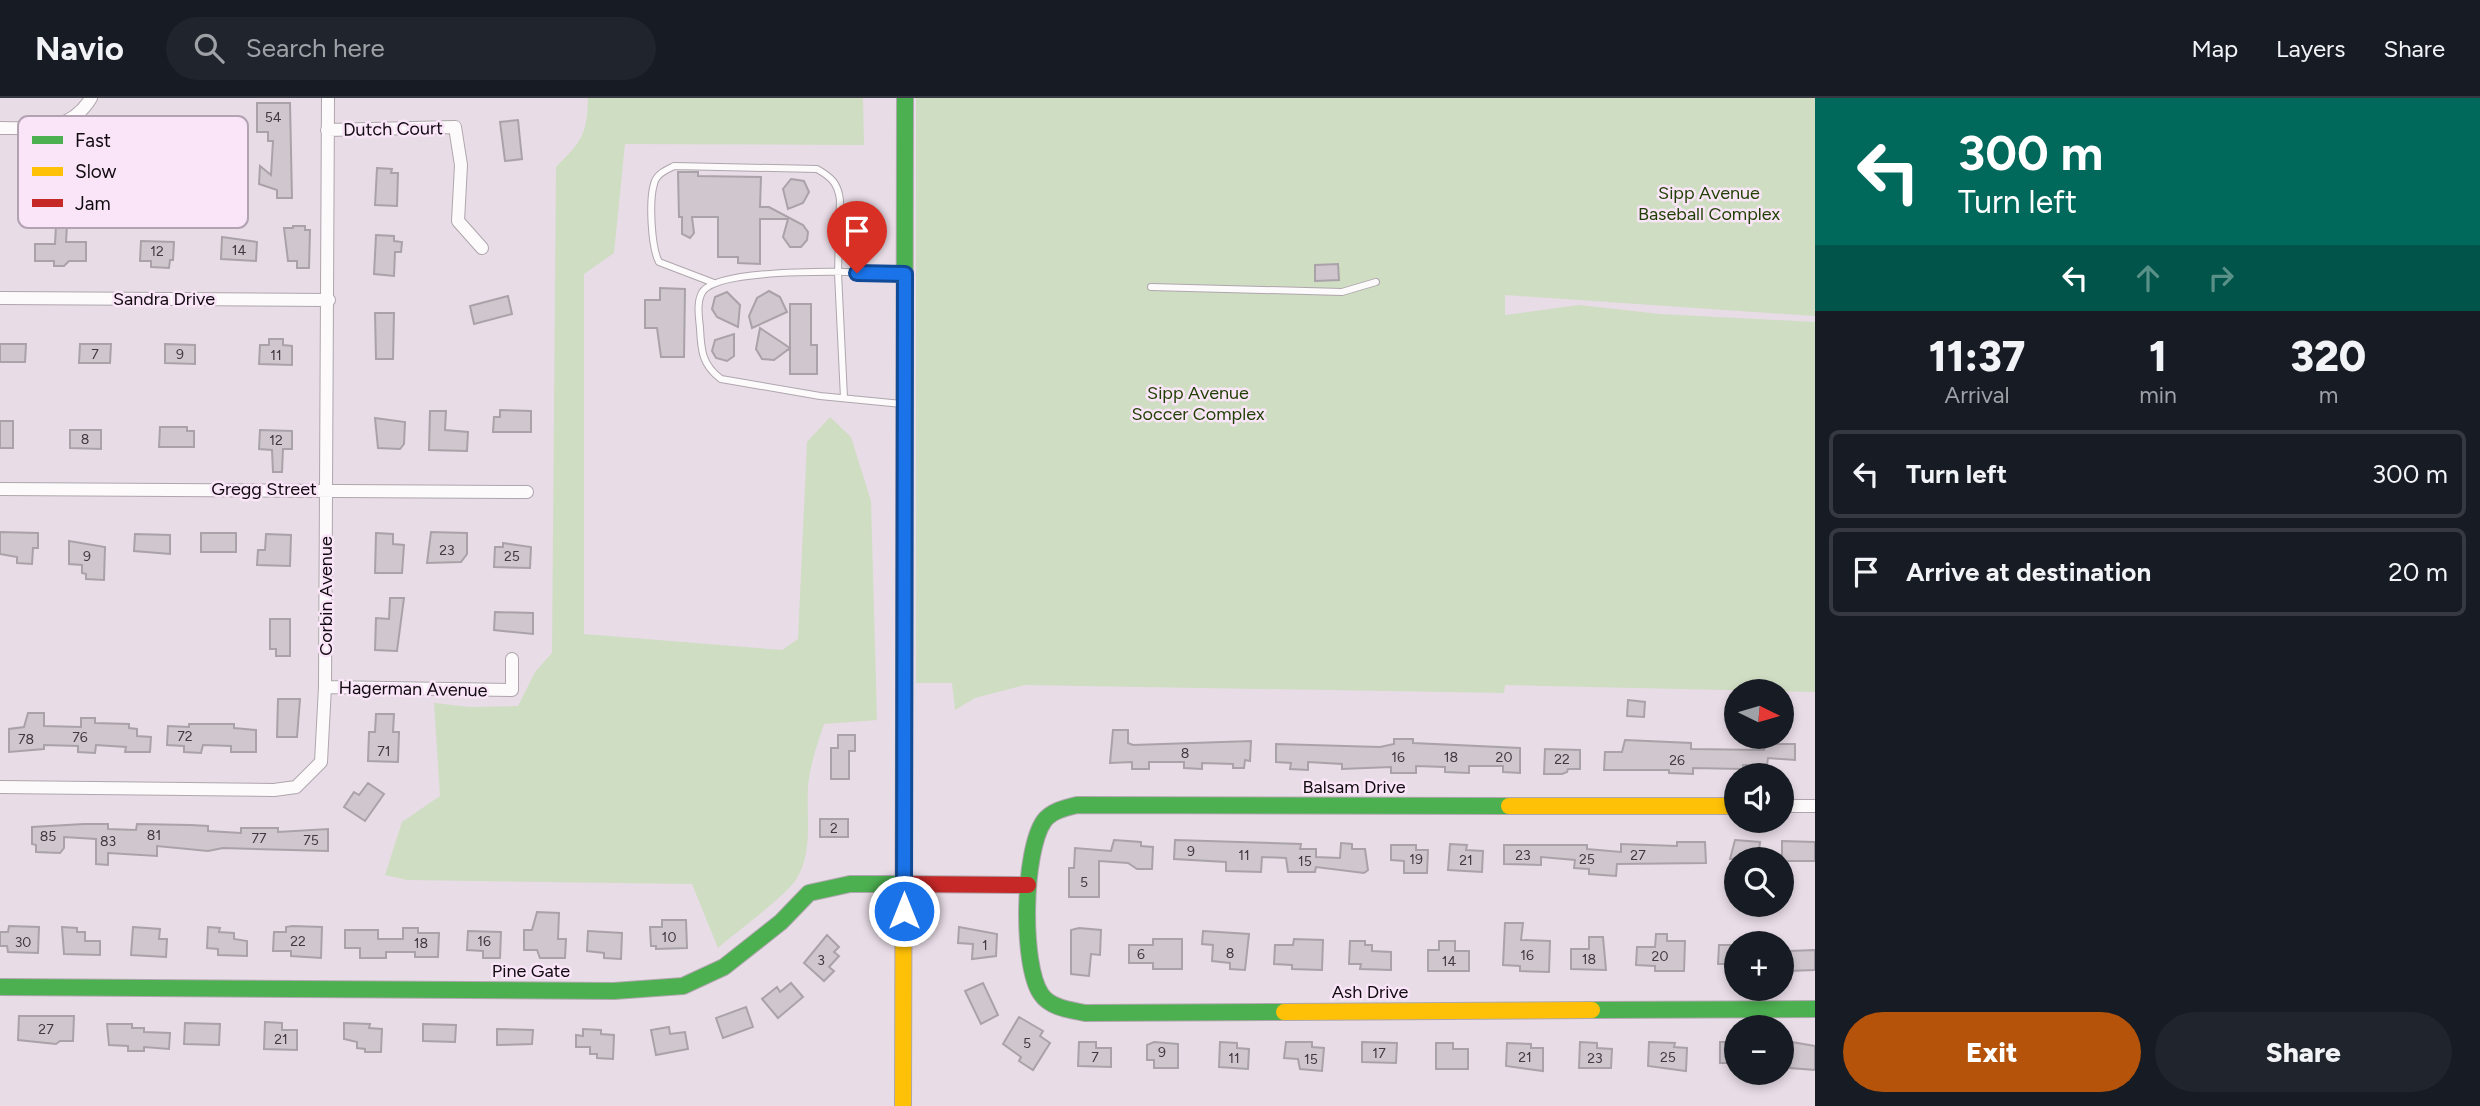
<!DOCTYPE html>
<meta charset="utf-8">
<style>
:root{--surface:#171b24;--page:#20242c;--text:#f1f3f6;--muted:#9ea1a6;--line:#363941;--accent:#b45309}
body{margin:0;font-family:Figtree,sans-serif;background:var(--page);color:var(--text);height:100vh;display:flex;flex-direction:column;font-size:26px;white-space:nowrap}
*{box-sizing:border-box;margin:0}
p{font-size:23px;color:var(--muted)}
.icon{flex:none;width:38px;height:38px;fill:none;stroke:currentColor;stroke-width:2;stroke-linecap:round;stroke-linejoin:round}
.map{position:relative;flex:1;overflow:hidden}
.sheet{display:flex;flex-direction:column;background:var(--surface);width:665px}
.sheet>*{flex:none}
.hud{background:#00695c;color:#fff;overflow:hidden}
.needle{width:46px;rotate:95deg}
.controls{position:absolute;left:1724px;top:581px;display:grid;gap:14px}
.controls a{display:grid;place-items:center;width:70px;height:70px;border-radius:50%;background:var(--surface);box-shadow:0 4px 10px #0003;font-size:35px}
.pin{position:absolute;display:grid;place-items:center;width:60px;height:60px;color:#fff;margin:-72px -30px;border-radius:50% 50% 50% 0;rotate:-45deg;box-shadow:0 0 7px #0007}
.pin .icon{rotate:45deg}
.me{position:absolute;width:77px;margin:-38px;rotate:0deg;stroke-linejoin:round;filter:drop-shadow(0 0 5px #0008)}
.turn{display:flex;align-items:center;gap:24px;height:147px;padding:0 28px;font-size:32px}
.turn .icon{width:91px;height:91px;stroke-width:2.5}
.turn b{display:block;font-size:49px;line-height:60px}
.lanes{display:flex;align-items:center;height:66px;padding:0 28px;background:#0003;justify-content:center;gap:35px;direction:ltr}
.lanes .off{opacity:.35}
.eta{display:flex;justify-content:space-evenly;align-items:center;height:119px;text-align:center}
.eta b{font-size:42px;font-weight:800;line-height:49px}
.cta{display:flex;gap:14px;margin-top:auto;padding:14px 28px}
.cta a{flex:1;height:80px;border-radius:42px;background:var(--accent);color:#fff;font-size:28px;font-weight:800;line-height:80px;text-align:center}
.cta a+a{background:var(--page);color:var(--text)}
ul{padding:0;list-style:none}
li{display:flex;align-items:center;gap:21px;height:88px;margin:0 14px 10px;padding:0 14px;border:4px solid var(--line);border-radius:10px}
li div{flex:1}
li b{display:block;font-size:26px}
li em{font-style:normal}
header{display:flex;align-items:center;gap:42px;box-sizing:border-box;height:98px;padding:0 35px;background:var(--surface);border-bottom:2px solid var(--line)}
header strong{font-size:33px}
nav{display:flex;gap:38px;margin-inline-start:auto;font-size:24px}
.search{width:490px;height:63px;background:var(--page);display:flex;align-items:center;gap:18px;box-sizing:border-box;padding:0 24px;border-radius:38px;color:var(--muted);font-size:26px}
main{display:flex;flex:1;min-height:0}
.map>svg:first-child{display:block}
</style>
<header>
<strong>Navio</strong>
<div class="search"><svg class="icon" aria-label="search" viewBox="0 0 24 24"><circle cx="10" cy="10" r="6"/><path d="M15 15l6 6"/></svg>Search here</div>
<nav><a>Map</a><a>Layers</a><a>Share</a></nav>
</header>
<main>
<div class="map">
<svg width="1815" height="1008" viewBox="0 0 1815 1008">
<rect width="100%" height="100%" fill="#e8dce6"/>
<path fill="#cfddc3" d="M588,0H863L864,47L625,46L614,155L584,176V536L782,552L798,541L807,344L830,319L851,339L871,403L877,622L824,626C817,647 810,667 808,688C806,720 814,755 795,783C783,800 736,834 718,850L692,786L407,782L385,777L402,724L440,698L434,605L470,609L518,608L535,574L552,555L556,69C582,43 587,37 588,0Z
M916,0H1815V218L1505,197V217L1579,207L1660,216L1815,224V594L1505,587L1504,595L1025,587L975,600L955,612L952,585H916Z"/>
<path fill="#cfc6ce" stroke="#aaa2a9" stroke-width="2" d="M257,5H290L292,100H277V92L259,86L260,68L271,77L273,43H268V34H257Z
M518,22L522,61L505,63L500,24Z
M377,70L392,71L391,75H398L397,108L375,107Z
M678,74H698V78L761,79L760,109H769L803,127L808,134L807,142L801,149H790L783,139L788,121H760V166L738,165V159H718V119H692L694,135L690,140L682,136V119H679Z
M791,81L804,83L809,94L803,105L788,111L783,91Z
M56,127H67L66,144H86V163H69L64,168H54V163H35V146H55Z
M293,128H305V132H310L309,170H297V163H288L284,130H293Z
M376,137L394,138V143L402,144L401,154H395L394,178L374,176Z
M222,139L257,144L256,163L221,161Z
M141,143L174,144L173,162H170L169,170L151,169V163H140Z
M1338,166L1339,182L1315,183V167Z
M660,190L685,191L684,259H661L657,230H645V202H660Z
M769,193L780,199L787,214L752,230L749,218L757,200Z
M727,194L740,207L738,229L717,219L712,211L715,199Z
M508,198L512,216L474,226L470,208Z
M790,206H811V247H817V276H790Z
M375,215H394L393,261H376Z
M760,230L790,250L774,262L762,261L756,251Z
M734,236V258L727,263L716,260L712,253L715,242Z
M269,241H283V247L292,248V267L259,266L260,247H269Z
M0,246H26L25,264H0Z
M80,246H111L110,265H79Z
M165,246L195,247V266L165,265Z
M500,312L531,313V334H493L494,319H500Z
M430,313H446L445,332L468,334L467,353L429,352Z
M375,320L405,324L404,346L400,351L378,350Z
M0,323H13V350H0Z
M160,329H187V333H194V349H159Z
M70,332H101V351L70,350Z
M260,332L292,333V351H283L282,374H273L272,352L259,351Z
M0,434L38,435V450H33L32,466L17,465V459L0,456Z
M431,434L467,435V456L461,464L427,465Z
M201,435H236V454H201Z
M376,435L393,436V446L404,447L402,475H375Z
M135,436L170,437V456L134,453Z
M266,436L291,437L290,468L257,467L258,452H265Z
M69,443L105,449L104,482L86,481V476L82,475V467L69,466Z
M503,445L531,449L530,470L494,469L495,449H503Z
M390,500H404L397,553L375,552L376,520L389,521Z
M495,514L533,515V536L494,532Z
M270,521H290V558H276V551H270Z
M278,601H300L297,639H277Z
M1628,602L1645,604L1644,619L1627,618Z
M28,615H44V628L81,629V620H95V625L129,626V630L137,631V638L151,639L150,654H125L126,649L96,647L95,655L78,654V648L44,647V651L9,654V631L24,629Z
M376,616H394L393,634H399L398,664L368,663L369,634H375Z
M189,626H234V630L256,632V654H231V648L203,647L201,655L184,654V648L167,647L168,628L189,629Z
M1113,632H1128V645L1133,647L1251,643L1250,663L1245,662L1244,670H1233V666L1202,665V671L1184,670V664H1149V671H1132V664L1110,665Z
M838,637H855V653H849V681H831V650H838Z
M1394,641H1413V645L1520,650V675L1503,674V668H1469V675L1445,674V669L1416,668V675H1391V669L1342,671V666L1308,664V672L1290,671L1291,665L1276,664V646L1380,649L1394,646Z
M1625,642L1691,645V651L1764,652V646H1795V662L1768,660L1767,667H1743V671L1693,670V676L1669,675V672H1604L1605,654H1622Z
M1545,651L1580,652V671H1568L1567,674L1562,676H1544Z
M368,685L384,696L365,723L344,709L354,694L359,697Z
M820,721H848V739H820Z
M84,726H108V731L136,732L137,726L190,727L208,728V733L241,735V730H278V734L328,731V753L223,750L208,753L157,748V758L108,755V767L96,766V741L64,739V750L60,755L36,754V747L32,746V729Z
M1114,742L1141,744V748L1153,749L1152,771H1137L1128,765L1099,763V799H1069V770H1074L1075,750L1111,753Z
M1175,742L1301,746L1300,751H1316V759L1340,760L1341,745L1352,746V751H1365L1368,772L1364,775L1316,769L1315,774H1288L1286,760L1262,759L1261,774L1226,773V764L1174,761Z
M1735,742L1760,744L1758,761H1730Z
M1782,743L1815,744V763H1782Z
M1677,744H1705L1706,765L1617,766L1616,778L1589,776V771L1574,770L1575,762L1541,759V767L1504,766V747H1587V751L1621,754V746L1677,748Z
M1450,746L1467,747L1466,752L1483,753L1482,774L1448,772Z
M1391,747H1416V752H1428L1427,775H1404V763L1391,762Z
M537,814L559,815L558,841H566L565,860H540L537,852H524V832H532Z
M662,822H686L687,850L656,851V848H651L650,829H662Z
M1505,825H1523L1521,842L1550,843L1549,874L1520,873V868L1503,867Z
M9,828L39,829L38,855L8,854L7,848H0V834H8Z
M292,828L322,829L321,860L291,858V853H273L274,834H286V829Z
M62,829L77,830V834H85V843H100V857L64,856Z
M133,829L160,831L159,841H167L166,859L131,857Z
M208,829L220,830L219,834L234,835V841L247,843V858L218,857V851L207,850Z
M959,829L997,836L996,858L972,861L973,846L958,845Z
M403,830H418V835H439L438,859H415V854H386V860H360V850H345V832H378V841H403Z
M1079,830L1101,832L1100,857L1091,856L1089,878L1071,876V832Z
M468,833L501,834L500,860H483V853L467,852Z
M588,833L622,835L621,861L604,860V855L587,853Z
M1203,833L1249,836L1245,872L1230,871V865L1212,863L1213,847L1202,846Z
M1656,836H1667V843H1685L1684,873H1655V868L1636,867L1637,849H1655Z
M827,837L839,849L834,854L839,858L829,869L834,873L824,883L804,865Z
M1589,839H1603L1606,872L1571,871V851H1589Z
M1153,841H1182V871H1153V865H1129V847H1153Z
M1294,841L1323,842L1322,872L1292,871V867L1274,866L1275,847H1293Z
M1350,843H1365V847H1372V853L1391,854V872L1360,871L1361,866H1349Z
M1439,843H1455V853H1469V873H1428V852H1439Z
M1719,847H1736V866H1718Z
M1815,852V872L1789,873V853Z
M791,885L803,899L778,920L762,901L777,889L780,894Z
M983,885L998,917L981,926L965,893Z
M746,909L753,929L723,940L716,920Z
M19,918H74L73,943H60L56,946L18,942Z
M1019,919L1043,933L1040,938L1050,945L1033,972L1019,963L1021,959L1003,946Z
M265,924L282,925V932H297V952L264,951Z
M185,925L220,926L219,947L184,946Z
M344,925L370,926L369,930L382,931L381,954H365V951L357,950V944L344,941Z
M107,926H132V930H144V934L170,935L169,951L144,949V953H128V948L109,947Z
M423,926L456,927L455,944L423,943Z
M669,929L670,936L685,934L688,951L656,957L651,932Z
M497,931L533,932L532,946L497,947Z
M583,931L601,932V936L614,937L613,961L597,960V956H590V949H576V937L583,938Z
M1079,944H1096V950H1111V969L1078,968Z
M1154,944L1178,946V970H1154V962H1147V947Z
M1220,944L1237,945V950L1249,951L1248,971L1219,969Z
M1286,944H1312V949L1324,950L1322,973L1300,971L1298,961L1284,960Z
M1362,944L1397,945L1396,965L1362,964Z
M1580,944L1597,945V950L1612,951L1611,970H1579Z
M1649,944L1675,945L1674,949L1687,950L1686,973L1648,968Z
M1720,944H1736V965H1720Z
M1792,944L1815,948V972L1790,970Z
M1436,945H1453V951H1468V971H1436Z
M1507,945L1531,946V950H1543V973L1506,968Z"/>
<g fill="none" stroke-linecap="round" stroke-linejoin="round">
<g stroke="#afa6ad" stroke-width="8">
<path id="lane" d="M714,185L659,164C651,149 649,102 654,86C656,76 666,72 674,68L817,71C831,79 838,85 840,102L838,175L844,300
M1151,189L1342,194L1376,184
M902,306L820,298L721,281C702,267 701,252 700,230C699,219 696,203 703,193C723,168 868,174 903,176"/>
</g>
<g stroke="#afa6ad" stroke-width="14">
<path id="street" d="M0,30C36,30 70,35 91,0
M327,32L455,29L461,67L458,123L482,150
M0,200L329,202
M0,391L527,394
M325,589L512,592V561
M0,689L274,692L296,689L321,664L325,589L328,0
M1782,708H1815"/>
</g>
<g stroke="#afa6ad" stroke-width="18">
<path id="fast" d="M904,621L905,0
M0,889L614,893L683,888L724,869L781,824L809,795L850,786H902
M1592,912L1815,911
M1284,914L1085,915C1071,912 1050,910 1041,896C1021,867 1023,753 1044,723C1051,713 1065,710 1077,707L1509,708"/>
</g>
<g stroke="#afa6ad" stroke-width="18">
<path id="slow" d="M1509,708H1736
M1284,914L1592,912
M903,1008L904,621"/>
</g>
<g stroke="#afa6ad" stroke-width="18">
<path id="jam" d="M902,786L1028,787"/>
</g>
<use href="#lane" stroke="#fcfafb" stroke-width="6"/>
<use href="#street" stroke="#fcfafb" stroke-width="12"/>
<use href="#fast" stroke="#4caf50" stroke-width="16"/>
<use href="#slow" stroke="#ffc107" stroke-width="16"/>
<use href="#jam" stroke="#c62828" stroke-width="16"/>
</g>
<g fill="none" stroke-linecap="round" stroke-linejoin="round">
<g stroke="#114b97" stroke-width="18">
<path id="route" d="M857,175L905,176L904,813"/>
</g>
<use href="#route" stroke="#1a73e8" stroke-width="12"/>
</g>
<g text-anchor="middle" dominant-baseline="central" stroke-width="5" stroke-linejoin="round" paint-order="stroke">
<g font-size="14" fill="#403940">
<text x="273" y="19">54</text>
<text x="239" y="152">14</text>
<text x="157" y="153">12</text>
<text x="95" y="256">7</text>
<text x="180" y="256">9</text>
<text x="276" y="257">11</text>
<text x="85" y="341">8</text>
<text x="276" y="342">12</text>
<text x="447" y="452">23</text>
<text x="87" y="458">9</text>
<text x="512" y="458">25</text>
<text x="185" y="638">72</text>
<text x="80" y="639">76</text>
<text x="26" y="641">78</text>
<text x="384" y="653">71</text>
<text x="1185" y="655">8</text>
<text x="1398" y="659">16</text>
<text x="1451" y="659">18</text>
<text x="1504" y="659">20</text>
<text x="1562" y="661">22</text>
<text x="1677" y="662">26</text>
<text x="834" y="730">2</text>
<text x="154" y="737">81</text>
<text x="48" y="738">85</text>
<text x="259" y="740">77</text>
<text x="311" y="742">75</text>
<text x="108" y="743">83</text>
<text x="1191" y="753">9</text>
<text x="1244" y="757">11</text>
<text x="1523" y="757">23</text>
<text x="1638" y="757">27</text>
<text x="1416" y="761">19</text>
<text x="1587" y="761">25</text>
<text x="1466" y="762">21</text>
<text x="1305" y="763">15</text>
<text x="1084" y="784">5</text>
<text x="669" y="839">10</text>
<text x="298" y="843">22</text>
<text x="484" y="843">16</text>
<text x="23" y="844">30</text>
<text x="421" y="845">18</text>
<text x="985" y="847">1</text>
<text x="1230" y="855">8</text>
<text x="1141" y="856">6</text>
<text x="1527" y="857">16</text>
<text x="1660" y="858">20</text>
<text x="1589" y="861">18</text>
<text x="821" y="862">3</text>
<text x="1449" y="863">14</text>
<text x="46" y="931">27</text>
<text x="281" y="941">21</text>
<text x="1027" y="945">5</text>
<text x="1162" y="954">9</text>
<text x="1379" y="955">17</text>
<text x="1095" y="959">7</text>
<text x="1525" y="959">21</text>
<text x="1668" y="959">25</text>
<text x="1234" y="960">11</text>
<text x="1595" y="960">23</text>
<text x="1311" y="961">15</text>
</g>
<g font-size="18" fill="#110a10" stroke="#f9e5f7">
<text transform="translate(393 31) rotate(-1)">Dutch Court</text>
<text x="164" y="201">Sandra Drive</text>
<text x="264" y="391">Gregg Street</text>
<text transform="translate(326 498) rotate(-90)">Corbin Avenue</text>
<text transform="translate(413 591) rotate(1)">Hagerman Avenue</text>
<text x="1354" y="689">Balsam Drive</text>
<text x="531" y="873">Pine Gate</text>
<text x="1370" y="894">Ash Drive</text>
</g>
<g font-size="18" fill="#1e3f01" stroke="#f9e5f7">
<text x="1709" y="95">Sipp Avenue<tspan x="1709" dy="21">Baseball Complex</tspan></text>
<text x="1198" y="295">Sipp Avenue<tspan x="1198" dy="21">Soccer Complex</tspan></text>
</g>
</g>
<rect x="18" y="18" width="230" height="112" rx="10" fill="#f9e5f7" stroke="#b3a3b2" stroke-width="2"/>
<rect x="32" y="38" width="31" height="8" fill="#4caf50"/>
<rect x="32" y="69" width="31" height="9" fill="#ffc107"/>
<rect x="32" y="101" width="31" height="8" fill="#c62828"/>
<g font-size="19" fill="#110a10">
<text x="75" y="49">Fast</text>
<text x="75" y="80">Slow</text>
<text x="75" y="112">Jam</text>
</g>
</svg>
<div class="controls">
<a><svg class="needle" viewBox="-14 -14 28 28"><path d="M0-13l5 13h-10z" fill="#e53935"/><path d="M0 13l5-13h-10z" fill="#9ea1a6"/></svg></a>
<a><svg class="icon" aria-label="sound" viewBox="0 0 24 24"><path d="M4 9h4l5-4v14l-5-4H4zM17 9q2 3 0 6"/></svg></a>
<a><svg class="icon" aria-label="search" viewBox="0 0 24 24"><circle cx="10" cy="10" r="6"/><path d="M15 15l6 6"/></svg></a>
<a>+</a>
<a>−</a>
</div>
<div class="pin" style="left:857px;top:175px;background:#d93025"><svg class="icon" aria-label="arrive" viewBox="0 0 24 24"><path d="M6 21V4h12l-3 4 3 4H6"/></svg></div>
<svg class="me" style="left:904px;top:813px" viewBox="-20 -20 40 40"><circle r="17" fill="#1a73e8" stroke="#fff" stroke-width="3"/><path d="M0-11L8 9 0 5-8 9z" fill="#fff"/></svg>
</div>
<section class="sheet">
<div class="hud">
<div class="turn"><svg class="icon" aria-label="left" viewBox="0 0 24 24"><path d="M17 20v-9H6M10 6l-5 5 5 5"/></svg><div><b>300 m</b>Turn left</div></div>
<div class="lanes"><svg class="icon" aria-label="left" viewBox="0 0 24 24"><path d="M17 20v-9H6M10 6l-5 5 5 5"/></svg><svg class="icon off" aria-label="ahead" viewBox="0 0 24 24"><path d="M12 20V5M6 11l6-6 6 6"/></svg><svg class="icon off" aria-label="right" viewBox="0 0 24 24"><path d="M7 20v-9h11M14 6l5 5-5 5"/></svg></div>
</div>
<div class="eta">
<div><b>11:37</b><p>Arrival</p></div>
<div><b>1</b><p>min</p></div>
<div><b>320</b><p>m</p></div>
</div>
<ul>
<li><svg class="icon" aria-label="left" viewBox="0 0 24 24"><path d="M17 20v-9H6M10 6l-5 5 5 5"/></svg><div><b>Turn left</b></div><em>300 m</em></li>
<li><svg class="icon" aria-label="arrive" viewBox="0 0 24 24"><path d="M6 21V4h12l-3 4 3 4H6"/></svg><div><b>Arrive at destination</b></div><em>20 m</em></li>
</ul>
<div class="cta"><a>Exit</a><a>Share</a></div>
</section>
</main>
